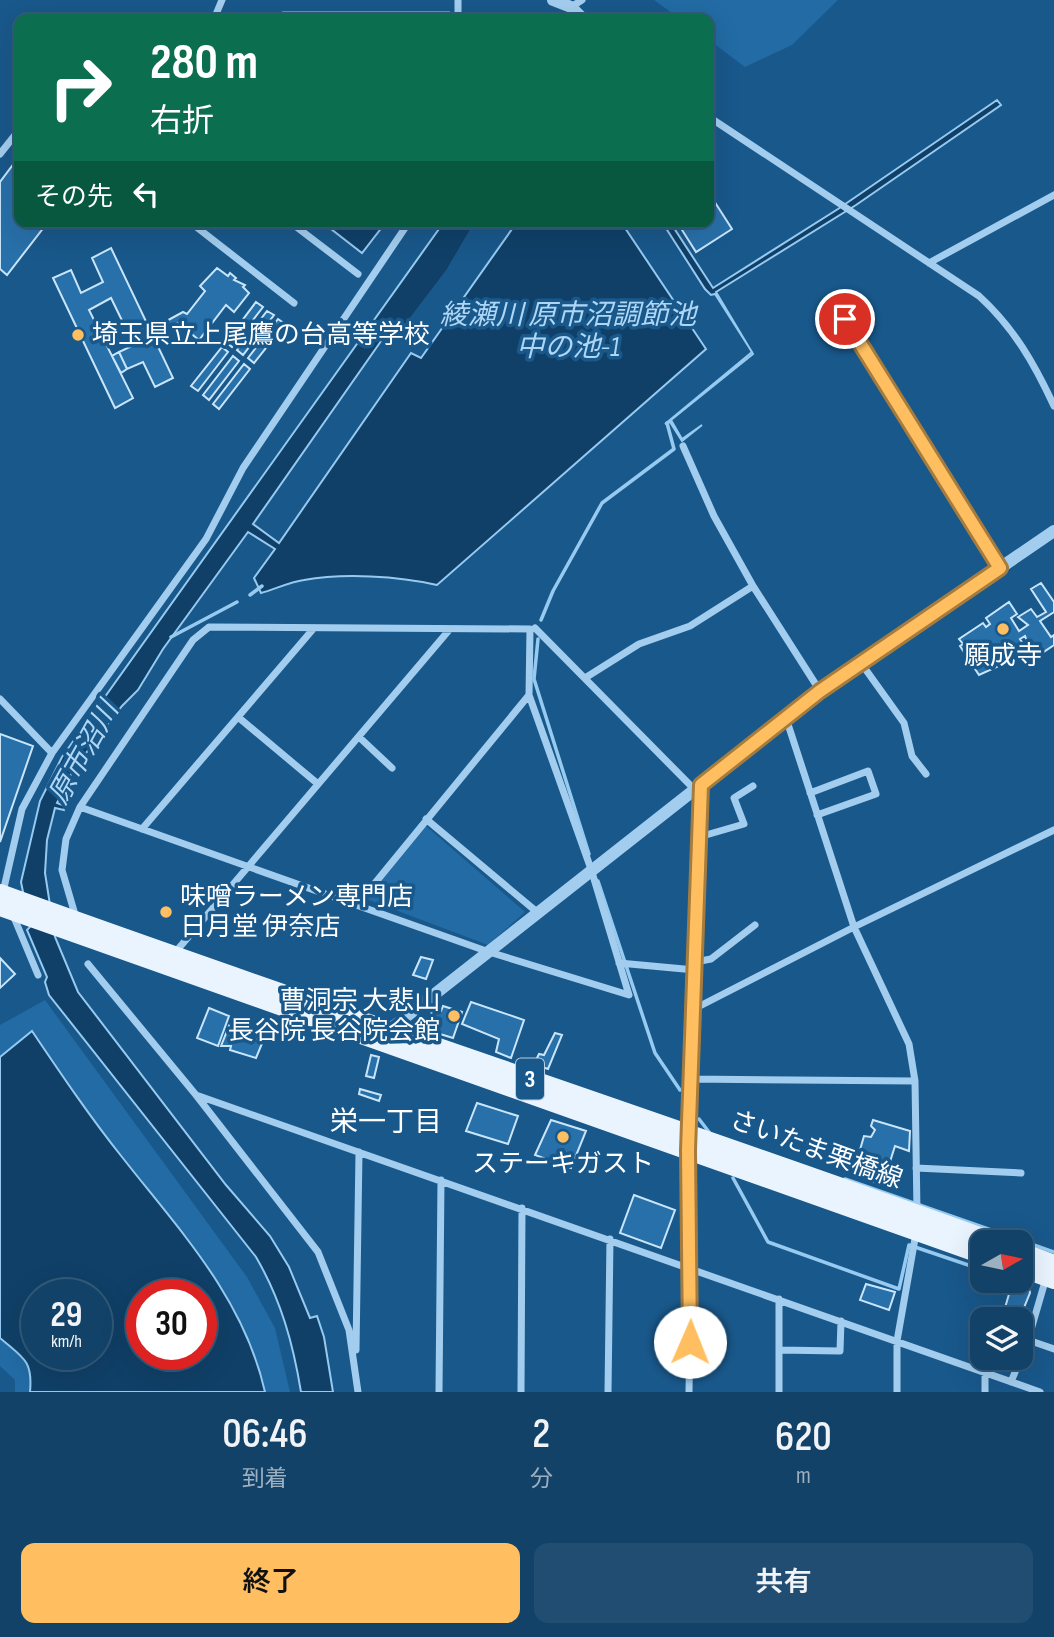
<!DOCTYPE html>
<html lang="ja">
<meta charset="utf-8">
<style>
:root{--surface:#134268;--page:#204d71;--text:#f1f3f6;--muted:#9db0c0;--line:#325b7c;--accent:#ffbf60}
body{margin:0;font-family:"Sofia Sans Condensed","Noto Sans JP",sans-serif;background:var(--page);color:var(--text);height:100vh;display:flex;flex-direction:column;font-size:26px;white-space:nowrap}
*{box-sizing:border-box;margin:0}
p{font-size:23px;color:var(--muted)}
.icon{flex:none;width:38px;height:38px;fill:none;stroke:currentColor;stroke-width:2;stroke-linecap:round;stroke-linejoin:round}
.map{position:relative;height:1392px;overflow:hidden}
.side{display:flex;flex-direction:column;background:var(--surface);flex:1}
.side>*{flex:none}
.top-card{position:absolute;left:14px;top:14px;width:700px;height:214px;border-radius:14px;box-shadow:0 7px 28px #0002,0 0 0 2px var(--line);background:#0b6e4f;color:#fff;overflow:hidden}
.needle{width:46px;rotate:81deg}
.controls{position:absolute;left:970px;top:1230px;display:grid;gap:14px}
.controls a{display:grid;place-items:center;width:63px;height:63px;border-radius:14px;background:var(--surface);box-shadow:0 7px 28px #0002,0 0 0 2px var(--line);font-size:35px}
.speed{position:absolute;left:21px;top:1279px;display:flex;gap:14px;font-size:35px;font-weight:700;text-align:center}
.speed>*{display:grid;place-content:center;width:91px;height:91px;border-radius:50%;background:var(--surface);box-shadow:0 7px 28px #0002,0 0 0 2px var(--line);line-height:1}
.speed small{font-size:18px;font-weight:400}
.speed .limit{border:10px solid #d22;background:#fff;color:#111}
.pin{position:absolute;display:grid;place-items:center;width:60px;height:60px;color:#fff;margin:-30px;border:4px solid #fff;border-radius:50%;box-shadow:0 2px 7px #0007}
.me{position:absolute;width:77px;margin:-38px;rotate:1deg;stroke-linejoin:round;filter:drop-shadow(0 0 5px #0008)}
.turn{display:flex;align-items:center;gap:24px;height:147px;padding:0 21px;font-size:32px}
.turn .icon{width:91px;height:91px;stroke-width:2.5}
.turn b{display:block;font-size:49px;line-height:60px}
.then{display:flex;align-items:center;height:66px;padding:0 21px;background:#0003;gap:14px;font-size:26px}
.eta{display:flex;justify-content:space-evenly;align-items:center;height:119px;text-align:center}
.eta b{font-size:42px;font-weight:600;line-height:49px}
.action{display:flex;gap:14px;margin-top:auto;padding:14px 21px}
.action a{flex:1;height:80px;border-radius:14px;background:var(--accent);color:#111;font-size:28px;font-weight:600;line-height:80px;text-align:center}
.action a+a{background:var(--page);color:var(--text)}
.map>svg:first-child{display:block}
</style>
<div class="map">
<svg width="1054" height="1392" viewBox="0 0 1054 1392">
<rect width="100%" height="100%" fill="#19588b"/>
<path fill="#226ba4" d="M654,0H838L792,45L745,67L709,40V19H680Z
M426,826L525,912L488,945L366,899Z
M45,1000L247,1277L275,1328L290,1392H265C244,1298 180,1232 122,1158C90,1117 61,1074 32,1032L0,1057V1025Z
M0,1338C23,1358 33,1360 30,1392H15V1380L0,1366Z"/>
<path fill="#104068" stroke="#96caf0" stroke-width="2" fill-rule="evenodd" d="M997,100L1001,105L856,205L716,292L753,354L671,420L682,439L702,425L682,441L670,422L665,424L752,352L715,294L711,295L705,289L662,222H670L713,288L838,209Z
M322,222H386L362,253Z
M444,222H460L400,314L253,524L279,543L411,353L421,358L517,222H621L706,349L437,585C398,576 343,573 304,580C290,582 275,589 261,593L254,578L275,549L248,532L163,649L138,690L122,706L73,770L57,803L65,806L64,810L55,808L47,840L45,873L55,937L78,992L226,1185L270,1236L289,1267L310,1318L317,1316L324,1337L333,1392H301C293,1343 281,1300 256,1257L49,995L45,982L47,977L27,930L30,927L21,882L40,801L62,757Z
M32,1031C61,1074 90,1117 122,1157C180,1231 244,1298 265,1392H30C33,1360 23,1358 0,1338V1057ZM37,1295H96V1354H37ZM142,1295H201V1354H142Z"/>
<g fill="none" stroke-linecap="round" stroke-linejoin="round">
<path stroke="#96caf0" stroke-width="3.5" d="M678,315L694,304
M250,595L262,586
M541,620L553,591L602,503L674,449L667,423
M171,637L237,602
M538,639L534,679L589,854
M598,881L655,1053L680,1090
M699,1119L709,1132
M733,1178L768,1242L899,1289L909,1245L977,1268
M845,1179L1054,1252"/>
<path stroke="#104068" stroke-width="23" d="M396,317L437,263L461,222"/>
</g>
<path fill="#2870a9" stroke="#c9e5fa" stroke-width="2" d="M12,166L19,172V222H48L7,275L0,269V182Z
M709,193L732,229L696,252L677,222H709Z
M111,248L173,378L155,387L143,362L127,369L119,352L134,345L111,298L89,310L133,398L115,408L53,278L71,270L81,293L103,282L92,258Z
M217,268L228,276L230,273L236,278L234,280L245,285L243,287L249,293L234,312L226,305L199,340L178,323L153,336L150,330L183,312L187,314L205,291L200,286Z
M256,302L263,307L232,347L226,342Z
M267,311L274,315L243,355L237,350Z
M278,319L285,324L254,363L248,358Z
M222,347L228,352L198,391L191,386Z
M119,352L127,369L121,373L112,356Z
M233,356L239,361L209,400L203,395Z
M244,364L250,369L219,409L213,404Z
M1041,583L1054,602V612L1040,621L1051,637L1054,635V645L1039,655L1035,649L1031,652L1025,636L1020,639L1023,644L1013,651L1010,646L1005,649L1008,654L1000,659L1003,664L979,675L960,646L963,644L959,639L983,623L986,627L990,624L986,618L1009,602L1017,614L1011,618L1019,631L1028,625L1018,617L1031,609L1037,617L1046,612L1031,589Z
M0,734L33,746L0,842Z
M421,957L433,960L426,979L413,975Z
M0,958L15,974L0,988Z
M471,1002L524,1020L511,1058L496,1052L499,1039L462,1024Z
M443,1006L462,1012L453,1038L427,1030L432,1011H441Z
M209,1008L229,1016L218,1046L197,1038Z
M229,1026L232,1031L241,1033L242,1029L250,1032L248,1036L263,1041L256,1058L230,1050L231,1046H221Z
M555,1033L562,1035L548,1069L539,1066L542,1060L537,1058L539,1054L544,1055Z
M371,1055L379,1057L374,1078L366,1076Z
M360,1089L381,1095L379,1101L359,1094Z
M477,1103L518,1116L508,1144L466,1131Z
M551,1120L586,1131L571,1168L535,1155Z
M873,1120L910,1131L909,1151L895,1146L888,1168L877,1167L873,1182L853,1174L864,1136L871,1137L875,1130L871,1126Z
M634,1195L675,1210L661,1248L620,1233Z
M866,1284L895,1292L889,1310L860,1300Z
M1012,1284L1029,1288L1030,1293L1019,1320L1002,1318Z"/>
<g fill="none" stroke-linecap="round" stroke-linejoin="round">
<path stroke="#a3cdee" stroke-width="7" d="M458,0V19
M571,7L582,0
M214,19L222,0
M269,19L284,15H449L453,19
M709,117L979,296C1014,328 1034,363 1054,406
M0,154L19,130
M190,222L294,303
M290,222L358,274
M929,263L1054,195
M845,319L1000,568
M683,446L714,516L753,586L820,691
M535,628L695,790
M861,663L904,723L912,756L926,774
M585,678L639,644L690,626L753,586
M0,699L52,753L22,809L3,892
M238,717L318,784
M786,718L854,927L909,1044L915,1081L917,1212
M359,737L392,768
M52,753L206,539L243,468L409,222
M810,793L868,771L876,794L817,815
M426,819L537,912
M142,829L314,628
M699,837L744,824L734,798L753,786
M357,905L529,695
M13,915L38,975
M76,918L62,870L66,839L80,807L193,640L209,627L530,629L529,695L591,869L629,995L489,952L80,807
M173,955L450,629
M695,962L711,959L755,925
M619,963L695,970
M88,964L196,1095L318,1252L349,1330L358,1392
M694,1009L854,927L1054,830
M690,1079L915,1081
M196,1095L1040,1392
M689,1132L701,785
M688,1151L691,1267L689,1392
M916,1168L1021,1173
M1028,1340L1046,1278
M356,1350L359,1152
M779,1350L840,1351L841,1321
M1011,1382L1028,1340L1054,1349
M439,1392L441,1180
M521,1392L522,1208
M608,1392L610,1239
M779,1392V1299
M897,1392V1341L916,1233
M985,1392V1372"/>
<path stroke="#a3cdee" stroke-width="12" d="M553,0L571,7L583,19
M384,1034L820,691L1054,531"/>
<path stroke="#eaf4ff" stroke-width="18" d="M0,893C331,1013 665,1122 996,1242
M0,907L982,1255
M1020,1251L1054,1264
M1020,1268L1054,1280"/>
</g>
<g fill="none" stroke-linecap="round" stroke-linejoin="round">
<g stroke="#a67c3e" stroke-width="18">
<path id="route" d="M690,1342L688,1150L701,785L820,691L1000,568L845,319"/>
</g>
<use href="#route" stroke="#ffbf60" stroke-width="12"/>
</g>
<g fill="#ffbf60" stroke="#19588b" stroke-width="2.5">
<circle cx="78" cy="335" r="7"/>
<circle cx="1003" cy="629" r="7"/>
<circle cx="166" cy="912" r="7"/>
<circle cx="454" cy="1016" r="7"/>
<circle cx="563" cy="1137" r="7"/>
</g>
<g text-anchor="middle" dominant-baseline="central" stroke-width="7" stroke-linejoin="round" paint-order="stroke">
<rect fill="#19588b" stroke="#bacddc" stroke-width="2" x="516" y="1058.5" width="28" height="41" rx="5"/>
<g font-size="24" font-weight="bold" fill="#fff">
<text x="530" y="1079">3</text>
</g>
<g font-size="26" fill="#fff" stroke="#19588b" text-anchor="start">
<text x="92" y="335">埼玉県立上尾鷹の台高等学校</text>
<text x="1003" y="656" text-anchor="middle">願成寺</text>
<text x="180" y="897">味噌ラーメン専門店<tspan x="180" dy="30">日月堂 伊奈店</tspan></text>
<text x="440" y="1001" text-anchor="end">曹洞宗 大悲山<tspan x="440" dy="30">長谷院 長谷院会館</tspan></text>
<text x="563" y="1164" text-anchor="middle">ステーキガスト</text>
</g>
<g font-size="26" fill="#fff" stroke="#19588b">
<text transform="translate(816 1150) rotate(20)">さいたま栗橋線</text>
</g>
<g font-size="28" font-style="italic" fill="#afd7f5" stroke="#19588b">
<text x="568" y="315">綾瀬川 原市沼調節池<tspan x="568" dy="32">中の池-1</tspan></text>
<text transform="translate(84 753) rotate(-61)">原市沼川</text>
</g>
<g font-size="28" fill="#fff" stroke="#19588b">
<text x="386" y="1122">栄一丁目</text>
</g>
</g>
</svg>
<div class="controls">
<a><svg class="needle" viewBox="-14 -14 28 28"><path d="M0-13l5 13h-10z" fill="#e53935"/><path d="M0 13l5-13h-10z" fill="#9db0c0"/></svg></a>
<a><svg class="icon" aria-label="layers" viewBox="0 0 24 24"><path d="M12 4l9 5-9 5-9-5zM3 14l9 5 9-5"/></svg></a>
</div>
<div class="speed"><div>29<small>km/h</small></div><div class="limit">30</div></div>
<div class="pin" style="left:845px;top:319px;background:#d93025"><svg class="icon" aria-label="arrive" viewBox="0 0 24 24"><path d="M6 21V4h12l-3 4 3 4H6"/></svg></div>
<svg class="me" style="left:690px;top:1342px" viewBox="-20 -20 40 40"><circle r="19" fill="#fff"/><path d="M0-13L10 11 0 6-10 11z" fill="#ffbf60"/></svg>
<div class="top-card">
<div class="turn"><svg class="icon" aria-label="right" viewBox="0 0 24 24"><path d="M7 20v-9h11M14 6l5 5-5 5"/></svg><div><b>280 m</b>右折</div></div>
<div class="then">その先<svg class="icon" aria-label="left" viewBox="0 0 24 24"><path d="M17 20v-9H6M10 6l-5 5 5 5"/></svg></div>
</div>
</div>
<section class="side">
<div class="eta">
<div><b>06:46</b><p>到着</p></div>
<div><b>2</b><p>分</p></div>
<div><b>620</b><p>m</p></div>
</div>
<div class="action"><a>終了</a><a>共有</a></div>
</section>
